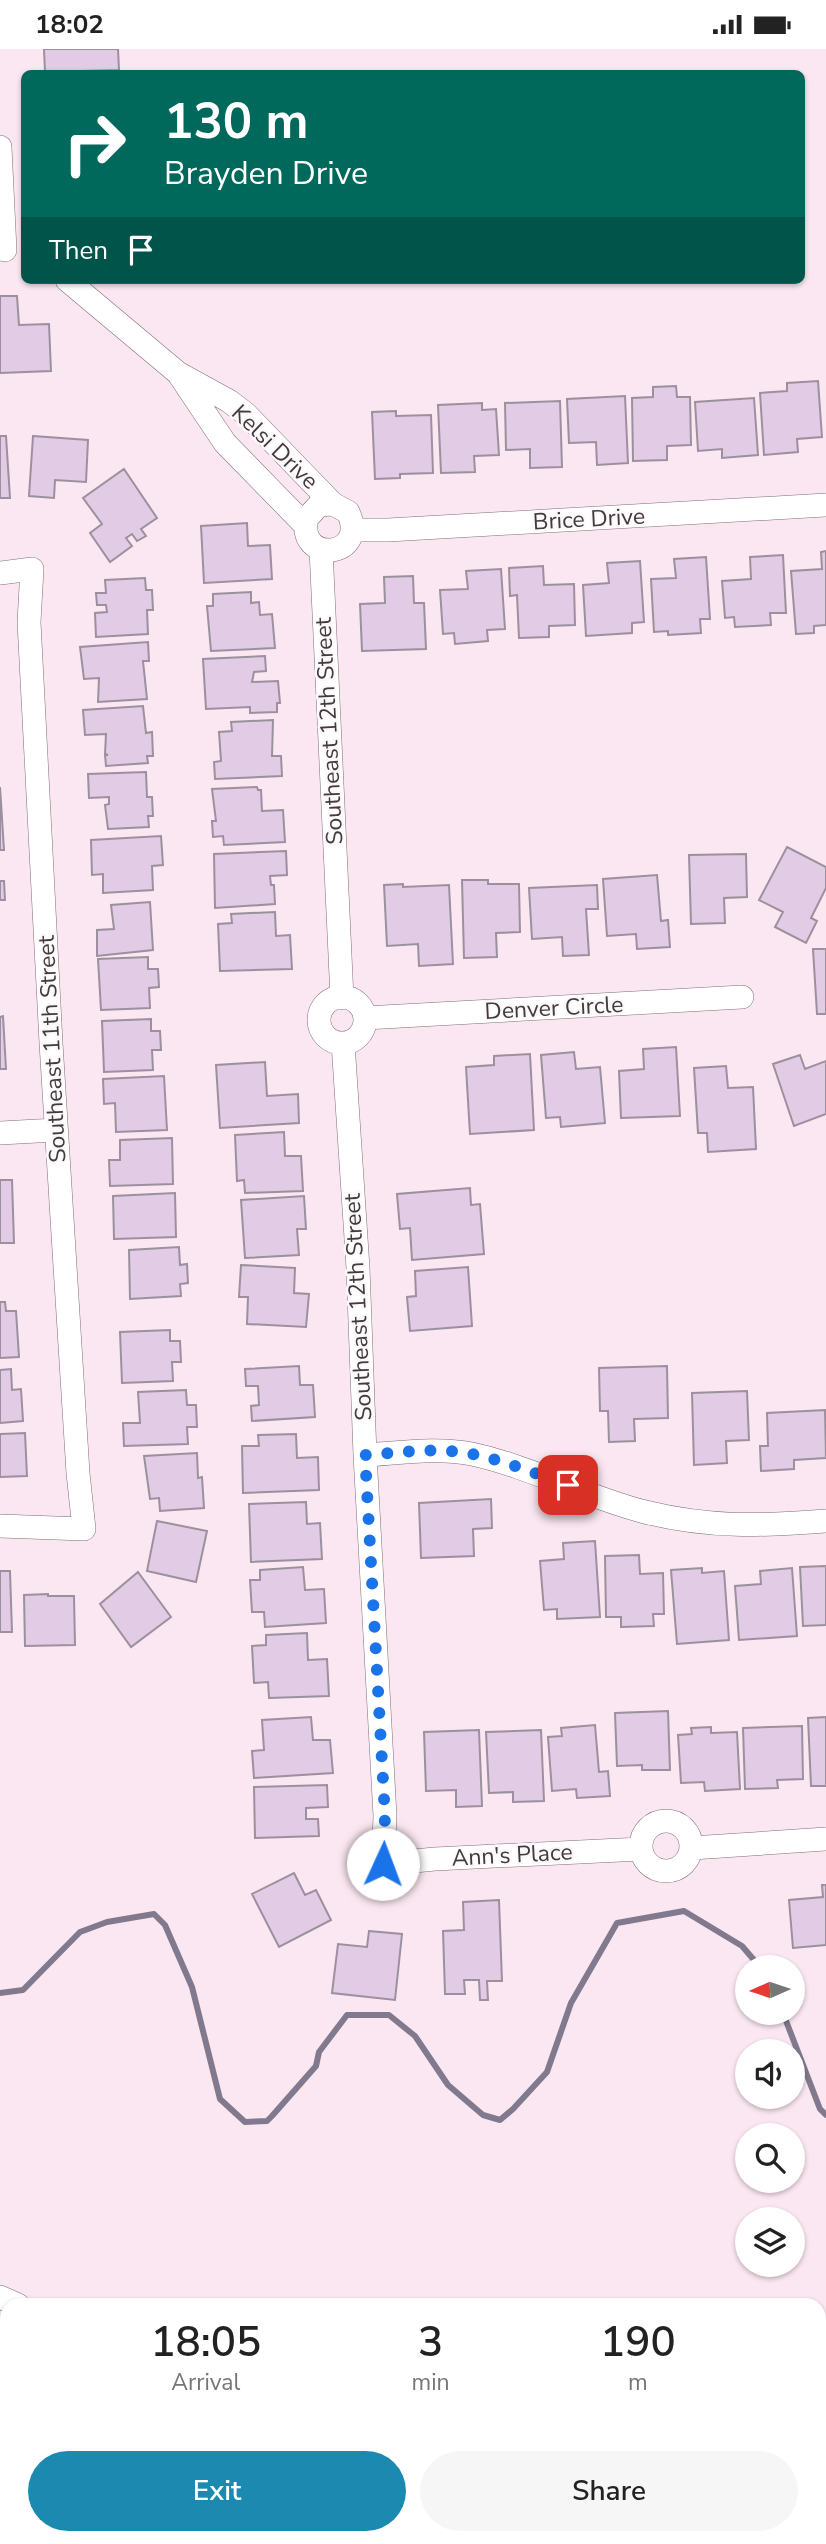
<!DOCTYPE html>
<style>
:root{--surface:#fff;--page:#f6f6f6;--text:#222;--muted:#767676;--accent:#1c8ab0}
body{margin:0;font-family:"Nunito Sans",sans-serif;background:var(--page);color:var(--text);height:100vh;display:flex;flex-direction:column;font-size:26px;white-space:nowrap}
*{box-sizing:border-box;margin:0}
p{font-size:23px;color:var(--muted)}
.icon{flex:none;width:38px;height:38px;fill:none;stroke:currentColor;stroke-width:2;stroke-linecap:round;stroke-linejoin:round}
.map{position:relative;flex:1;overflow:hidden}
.sheet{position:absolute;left:0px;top:2249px;width:826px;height:247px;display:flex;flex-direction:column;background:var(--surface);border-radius:21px 21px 0 0;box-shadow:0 2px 5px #0004}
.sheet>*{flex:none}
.guide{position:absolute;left:21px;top:21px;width:784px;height:214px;border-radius:10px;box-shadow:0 2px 5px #0004;background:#00695c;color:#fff;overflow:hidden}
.needle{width:46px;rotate:267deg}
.controls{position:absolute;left:735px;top:1906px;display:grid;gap:14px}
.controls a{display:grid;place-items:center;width:70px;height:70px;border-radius:50%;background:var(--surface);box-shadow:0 2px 5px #0004;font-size:35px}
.pin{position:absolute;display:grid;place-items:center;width:60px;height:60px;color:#fff;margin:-30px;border-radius:14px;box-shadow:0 4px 10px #0006}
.me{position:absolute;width:77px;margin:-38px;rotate:2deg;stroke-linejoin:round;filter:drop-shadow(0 0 5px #0008)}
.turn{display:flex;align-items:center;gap:24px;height:147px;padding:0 28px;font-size:32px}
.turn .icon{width:91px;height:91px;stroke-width:2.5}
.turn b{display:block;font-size:49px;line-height:60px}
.then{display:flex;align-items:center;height:66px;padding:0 28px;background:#0003;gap:14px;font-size:26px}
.eta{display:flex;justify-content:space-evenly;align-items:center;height:119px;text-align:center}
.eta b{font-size:42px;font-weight:600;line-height:49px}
.primary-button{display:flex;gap:14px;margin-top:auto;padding:14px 28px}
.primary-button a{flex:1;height:80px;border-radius:42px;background:var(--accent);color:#fff;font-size:28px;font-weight:600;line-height:80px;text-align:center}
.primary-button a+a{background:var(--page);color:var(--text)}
.status{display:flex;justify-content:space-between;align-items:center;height:49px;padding:0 35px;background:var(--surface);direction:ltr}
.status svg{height:19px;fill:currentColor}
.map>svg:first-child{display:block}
</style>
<div class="status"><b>18:02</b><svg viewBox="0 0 49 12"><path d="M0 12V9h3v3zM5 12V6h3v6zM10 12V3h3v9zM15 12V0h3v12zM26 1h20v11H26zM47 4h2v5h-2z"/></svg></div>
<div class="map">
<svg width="826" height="2495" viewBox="0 0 826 2495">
<rect width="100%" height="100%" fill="#fbe7f1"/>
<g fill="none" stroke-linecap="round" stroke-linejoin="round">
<path stroke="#817a8f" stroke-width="6" d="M0,1944L23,1941L80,1883L107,1873L154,1865L165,1876L192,1938L220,2050L245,2073L267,2072L272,2067L316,2017L319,2003L347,1966H389L415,1987L448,2036L483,2066L500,2071L513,2060L547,2023L571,1954L617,1874L684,1862L742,1897L760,1918
M783,1964L820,2060L826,2066"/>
</g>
<path fill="#e1cbe5" stroke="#9c909e" stroke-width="2" d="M44,0H118L119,21L45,23Z
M0,247H17L19,276L49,275L51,322L0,324Z
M818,332L822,388L797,390L798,403L764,406L760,344L787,342V334Z
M676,337L677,348H690L691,396L667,397V411L633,412L632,349L653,348V338Z
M625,347L628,414L597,416L596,393L569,394L567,350Z
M754,349L758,406L722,409V400L698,402L695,353Z
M560,352L562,418L530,419V400L506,401L505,354Z
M482,354V361L496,360L499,406L474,407L475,423L441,424L438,356Z
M396,362V367L431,366L433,424L400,425V429L375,430L372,363Z
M0,387H6L10,449H0Z
M33,387L88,391L86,433L55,431L54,449L29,447Z
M124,420L157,469L141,480L146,487L137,492L132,485L126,489L132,497L110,513L90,484L102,475L83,449Z
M247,474L248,497L270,496L272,530L204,534L201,477Z
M826,502V576L814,577V584L796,585L791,522L822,520L821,503Z
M783,506L786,564H770L771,576L735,578L734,568L725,569L722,532L751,530L750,508Z
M706,508L710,570H700L701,584L668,586V582L654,583L651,530L676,529L674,510Z
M640,512L644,573L632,574V584L586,587L583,536L609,534L607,514Z
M543,517L544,536L574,535L575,576L549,577V588L519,589L517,546L510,547L509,519Z
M501,520L505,580L487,581L488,592L455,595L454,584L443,585L440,541L468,540L466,522Z
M413,527L414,554H424L426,600L362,602L360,555L385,554L384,528Z
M145,529L146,541H152L153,561H147L148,585L96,588L95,564L107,563L106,556H97L96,544H106L105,531Z
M251,543V554L259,553L260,566L272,565L275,599L211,602L207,557H213V545Z
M148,593L149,612H143L147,650L98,653L99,629L84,630L80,598Z
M265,607L266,622L254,623L252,633L278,632L280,654H277V663L250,664V658L206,660L203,610Z
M143,657L146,684L152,683L153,707H147L148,714L106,717L105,706H108L105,705L106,685L85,686L83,661Z
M273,671L272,707H281L282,727L215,730L214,713L221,712L219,683L232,682L231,673Z
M146,723L147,748H152L153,767H148L149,778L108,780L105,756L109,755V748L89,749L88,725Z
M0,738L4,801H0Z
M257,738L258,741H261L262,762L283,761L285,793L224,796L223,787L213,788L212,772H216L212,740Z
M161,787L163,816L152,817L153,841L103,844V825L92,826L91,791Z
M787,798L826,818V839L811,869L817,872L806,894L775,878L783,863L759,851Z
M286,802L287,826L270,827L271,836H274L275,855L215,859L214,805Z
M746,805L747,848L724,849L725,874L691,875L689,806Z
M657,826L661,872L668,871L670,898L637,900L636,885L607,887L603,830Z
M462,831H488V835H519L520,883L496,884L497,908L464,909Z
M0,832H4L5,851H0Z
M403,835V838L449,836L453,915L419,917L418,895L387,897L384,836Z
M597,836L598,860H586L589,906L563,907L562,888L532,890L529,839Z
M150,853L153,901L97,907V881L114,880L111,856Z
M275,863L276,887L290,886L292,920L220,922L218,875L232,874L231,865Z
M813,900H826V965H817Z
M148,908V920H158L159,938L149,939L150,959L101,961L98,910Z
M3,967L6,1020H0V968Z
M151,970V982H160L161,1001H152L153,1021L104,1023L102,972Z
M676,998L680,1067L621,1069L619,1022L644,1020L643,1000Z
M574,1003L576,1020L600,1018L605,1074L561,1078L560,1068L546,1069L541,1006Z
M530,1005L534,1081L470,1085L466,1018L494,1016V1007Z
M800,1006L805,1020L826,1012V1065L794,1077L773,1015Z
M265,1013L267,1047L298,1045L299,1074L220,1079L216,1016Z
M726,1017L728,1039L753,1038L756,1100L708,1103L707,1084H698L694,1019Z
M164,1027L167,1081L116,1083L115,1054L104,1055L103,1030Z
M284,1083L285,1107H301L303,1142L245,1144L244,1131L237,1132L235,1086Z
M172,1089L173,1135L110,1137L109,1111H120V1091Z
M0,1131H12L14,1194H0Z
M470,1139L471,1156L480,1155L484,1205L412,1211L410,1179L400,1180L397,1145Z
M175,1144L176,1188L114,1190L113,1147Z
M304,1147L306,1180H297L299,1206L245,1209L241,1151Z
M179,1198L180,1216L187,1215L188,1234L180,1235L181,1247L130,1250L129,1201Z
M241,1216L295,1219L294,1244L309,1245L306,1278L247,1275L248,1248H239Z
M468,1218L472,1277L410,1282L407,1248L416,1247L415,1222Z
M0,1253H5L6,1262H16L19,1308L0,1309Z
M170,1281V1292H180L181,1313H172L173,1332L122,1334L120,1283Z
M299,1317L300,1336H313L315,1368L252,1372L251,1357L259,1356L258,1337H246L245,1320Z
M667,1317L668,1369L634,1370L635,1392L609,1393L608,1362H600L599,1319Z
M11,1320L12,1341L21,1340L23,1372L0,1374V1321Z
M186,1341L187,1356H196L197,1378H187L188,1395L124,1397L123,1374H140L138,1343Z
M747,1342L749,1391L726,1392L727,1414L694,1416L692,1344Z
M825,1361L826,1409L794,1411V1420L761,1422L760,1397H768L767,1364Z
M25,1384L27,1427L0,1428V1385Z
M296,1385L297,1409L318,1408L319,1441L243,1444L242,1397H259L258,1386Z
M197,1404L198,1429L202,1428L204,1459L160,1462L159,1449L150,1450L144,1407Z
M491,1450L492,1479L473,1480L474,1507L421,1509L419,1454Z
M306,1453L307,1475L320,1474L322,1510L251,1513L249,1455Z
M157,1472L207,1482L196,1533L147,1522Z
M595,1492L600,1568L557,1570V1560L544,1561L540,1512L564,1510L563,1494Z
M639,1506L640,1525L663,1524L664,1565H653L654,1577L621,1578V1568H606L605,1507Z
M826,1517V1576L803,1577L800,1518Z
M303,1518L305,1541L324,1540L326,1574L265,1578L264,1563H252L250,1531H260V1521Z
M702,1519V1524L724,1522L729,1591L677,1595L671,1521Z
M792,1519L797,1587L739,1591L735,1537L761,1535L760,1522Z
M0,1522H10L12,1583H0Z
M138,1523L171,1568L131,1598L100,1555Z
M48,1545V1547H74L75,1596L25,1597L24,1546Z
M307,1584L308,1611L327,1610L329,1647L269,1649L268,1633L254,1634L252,1597L266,1596V1586Z
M668,1662L670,1721H642V1716L617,1717L615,1664Z
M311,1668L313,1691H330L333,1724L254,1729L252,1702L264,1701L262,1671Z
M826,1668V1737H811L808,1669Z
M595,1676L599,1723L608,1722L610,1747L577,1749L576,1740L552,1742L548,1688L562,1687L561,1679Z
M802,1677L803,1730L777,1731L778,1739L745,1740L743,1679Z
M711,1678V1684L737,1683L740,1740L705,1742L704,1733L681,1734L678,1686L692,1685L691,1679Z
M479,1681L482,1757L456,1758V1741L426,1742L424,1683Z
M541,1681L544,1752L513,1753V1743L489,1744L486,1683Z
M327,1736L328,1758L306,1759V1770H318L319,1787L255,1789L254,1738Z
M294,1824L305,1846L316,1841L331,1871L279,1898L252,1845Z
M822,1836H826V1896L793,1899L789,1851L823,1848Z
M499,1851L502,1932H487L488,1951H480L479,1931H464L465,1945H445L443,1882L464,1881L463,1853Z
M369,1882L402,1885L395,1951L332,1944L338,1895L367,1898Z"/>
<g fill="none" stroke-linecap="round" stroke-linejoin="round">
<g stroke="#7f6e77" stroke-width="24">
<path id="minor" d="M0,98L5,201
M67,231L178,324L229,352L246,365L333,455L348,463C370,509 296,516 307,469L319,456L333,455
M180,327L225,394L305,476
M353,481H388L826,456
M321,500L342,949
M0,524L32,520L29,573L51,994L78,1424L84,1480L0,1477
M319 971a23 23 0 1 1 46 0a23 23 0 1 1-46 0Z
M365,969L742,948
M343,994L358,1219L365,1406L385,1767L383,1815L435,1810L641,1800
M0,1084L56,1081
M365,1406C400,1404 437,1398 472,1405C531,1418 586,1448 645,1463C710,1479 761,1477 826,1472
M641 1797a25 25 0 1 1 50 0a25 25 0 1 1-50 0Z
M692,1799L826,1790
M0,2248L18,2256
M116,2495L118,2488"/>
</g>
<use href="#minor" stroke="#fff" stroke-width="23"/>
</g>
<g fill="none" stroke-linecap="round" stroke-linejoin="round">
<path stroke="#1a73e8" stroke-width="12" stroke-dasharray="0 21.6" d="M383,1815L385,1767L365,1406C396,1404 427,1399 458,1403C495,1407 532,1424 568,1436"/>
</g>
<g text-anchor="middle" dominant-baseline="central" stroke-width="5" stroke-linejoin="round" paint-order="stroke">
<g font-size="23" fill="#413a3e" stroke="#fdf9fb">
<text transform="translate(275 398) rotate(44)">Kelsi Drive</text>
<text transform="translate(589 470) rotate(-3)">Brice Drive</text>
<text transform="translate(329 682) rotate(-93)">Southeast 12th Street</text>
<text transform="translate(554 959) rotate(-3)">Denver Circle</text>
<text transform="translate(52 1000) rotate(-93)">Southeast 11th Street</text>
<text transform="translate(358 1258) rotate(-93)">Southeast 12th Street</text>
<text transform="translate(512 1806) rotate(-3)">Ann's Place</text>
</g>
</g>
</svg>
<div class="controls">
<a><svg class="needle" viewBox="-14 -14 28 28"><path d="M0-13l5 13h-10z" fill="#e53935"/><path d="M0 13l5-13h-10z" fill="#767676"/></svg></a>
<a><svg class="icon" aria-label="sound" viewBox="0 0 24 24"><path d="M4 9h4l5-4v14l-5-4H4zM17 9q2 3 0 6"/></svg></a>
<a><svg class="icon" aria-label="search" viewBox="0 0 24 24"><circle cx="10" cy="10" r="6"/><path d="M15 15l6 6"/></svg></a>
<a><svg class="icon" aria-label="layers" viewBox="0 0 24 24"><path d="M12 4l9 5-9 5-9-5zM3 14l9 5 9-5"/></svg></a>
</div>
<div class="pin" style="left:568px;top:1436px;background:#d93025"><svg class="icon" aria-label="arrive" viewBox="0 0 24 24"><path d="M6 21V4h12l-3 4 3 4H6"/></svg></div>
<svg class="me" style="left:383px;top:1815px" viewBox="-20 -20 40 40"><circle r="19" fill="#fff"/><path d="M0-13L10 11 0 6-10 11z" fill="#1a73e8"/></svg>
<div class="guide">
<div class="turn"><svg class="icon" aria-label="right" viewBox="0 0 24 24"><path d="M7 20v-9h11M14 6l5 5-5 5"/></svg><div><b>130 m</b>Brayden Drive</div></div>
<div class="then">Then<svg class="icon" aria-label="arrive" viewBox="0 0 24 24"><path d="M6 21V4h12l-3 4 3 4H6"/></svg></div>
</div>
<section class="sheet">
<div class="eta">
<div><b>18:05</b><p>Arrival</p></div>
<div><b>3</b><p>min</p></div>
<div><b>190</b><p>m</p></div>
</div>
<div class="primary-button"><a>Exit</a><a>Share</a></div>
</section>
</div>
